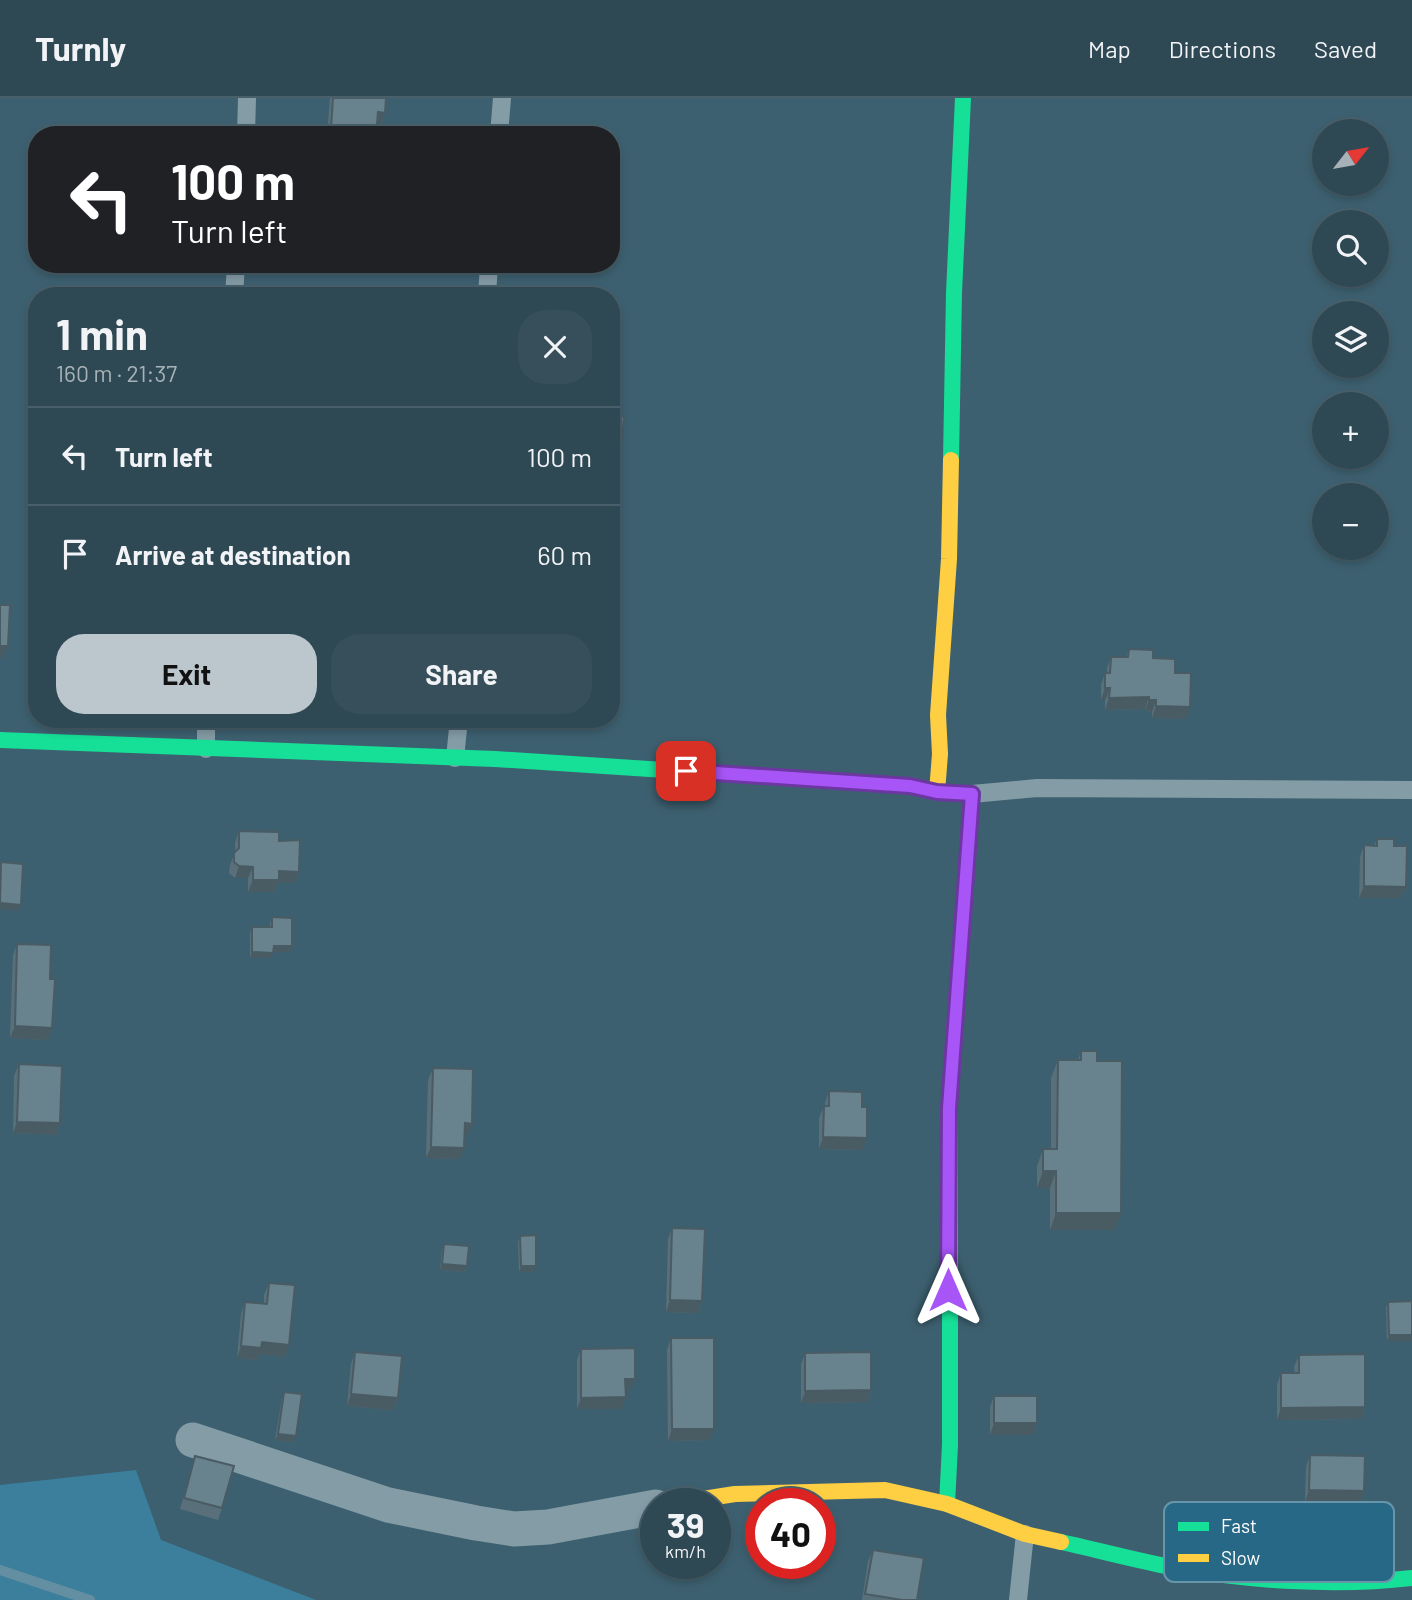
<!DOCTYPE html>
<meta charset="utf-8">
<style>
:root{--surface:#2e4854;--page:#364f5a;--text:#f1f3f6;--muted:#a7b2b8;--line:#49606b;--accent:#bbc7cd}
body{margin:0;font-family:Barlow,sans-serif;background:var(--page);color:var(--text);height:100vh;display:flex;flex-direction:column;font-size:26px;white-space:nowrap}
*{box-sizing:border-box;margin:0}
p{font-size:23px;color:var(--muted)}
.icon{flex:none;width:38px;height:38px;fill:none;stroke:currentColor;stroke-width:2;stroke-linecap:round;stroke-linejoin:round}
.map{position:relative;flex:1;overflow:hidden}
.panel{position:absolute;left:28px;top:189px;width:592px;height:441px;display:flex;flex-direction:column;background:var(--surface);border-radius:28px;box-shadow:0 4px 10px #0003,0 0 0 2px var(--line)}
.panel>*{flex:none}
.top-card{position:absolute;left:28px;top:28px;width:592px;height:147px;border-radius:28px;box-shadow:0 4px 10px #0003,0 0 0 2px var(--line);background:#202124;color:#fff;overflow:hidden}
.needle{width:46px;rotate:59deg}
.fabs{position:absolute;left:1312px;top:21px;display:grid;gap:14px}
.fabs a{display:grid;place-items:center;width:77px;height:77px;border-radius:50%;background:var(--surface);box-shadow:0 4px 10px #0003,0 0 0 2px var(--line);font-size:35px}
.speed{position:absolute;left:640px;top:1390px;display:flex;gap:14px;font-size:35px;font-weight:700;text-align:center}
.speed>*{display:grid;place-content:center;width:91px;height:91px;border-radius:50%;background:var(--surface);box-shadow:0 4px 10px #0003,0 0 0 2px var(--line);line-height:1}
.speed small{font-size:18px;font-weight:400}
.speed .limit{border:10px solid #d22;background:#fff;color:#111}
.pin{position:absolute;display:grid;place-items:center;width:60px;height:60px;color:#fff;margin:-30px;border-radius:14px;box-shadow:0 4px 10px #0006}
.me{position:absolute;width:77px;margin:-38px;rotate:0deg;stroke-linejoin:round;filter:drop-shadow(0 0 5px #0008)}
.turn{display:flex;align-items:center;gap:24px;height:147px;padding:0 28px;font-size:32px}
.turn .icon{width:91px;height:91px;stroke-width:2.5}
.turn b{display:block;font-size:49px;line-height:60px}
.round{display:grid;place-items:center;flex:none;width:74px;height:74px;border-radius:28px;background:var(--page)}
.head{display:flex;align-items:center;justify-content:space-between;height:119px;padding:0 28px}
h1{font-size:42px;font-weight:700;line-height:52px}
.action{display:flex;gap:14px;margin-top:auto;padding:14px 28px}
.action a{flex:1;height:80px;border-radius:28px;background:var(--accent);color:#111;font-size:28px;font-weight:700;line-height:80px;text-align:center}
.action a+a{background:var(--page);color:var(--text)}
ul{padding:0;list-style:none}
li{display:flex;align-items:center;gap:21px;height:98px;padding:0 28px;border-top:2px solid var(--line)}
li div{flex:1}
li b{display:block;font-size:26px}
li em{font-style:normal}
header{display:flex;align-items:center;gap:42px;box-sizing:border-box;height:98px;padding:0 35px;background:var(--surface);border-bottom:2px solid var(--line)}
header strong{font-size:33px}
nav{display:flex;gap:38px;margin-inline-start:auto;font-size:24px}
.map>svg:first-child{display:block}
</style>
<header>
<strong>Turnly</strong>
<nav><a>Map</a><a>Directions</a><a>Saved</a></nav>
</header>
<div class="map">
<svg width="1412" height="1502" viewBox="0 0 1412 1502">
<rect width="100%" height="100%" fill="#3d6070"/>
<path fill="#3b7f9c" d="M136,1372L161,1442L316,1502H0V1387Z"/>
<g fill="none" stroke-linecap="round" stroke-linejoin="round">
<path stroke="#648fa2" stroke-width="10" d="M0,1472L90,1502"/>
<path stroke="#849ca6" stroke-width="18" d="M246,37L247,0
M499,37L502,0
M234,198L236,166
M487,198L489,166
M206,651V621
M455,660L459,621
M972,696L1037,690L1412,692
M1018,1502L1025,1436"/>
<path stroke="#849ca6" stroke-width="35" d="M193,1342L388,1407L476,1425L514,1431L548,1429L656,1409"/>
<path stroke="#16e098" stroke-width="16" d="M951,362L954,195L963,0
M0,642L495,661L910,688L941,694
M947,1406L950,1347V996
M1061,1444C1098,1452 1134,1462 1171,1469C1247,1483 1335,1489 1412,1480"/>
<path stroke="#ffcf43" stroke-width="16" d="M937,694L940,656L938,617L949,461L951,362
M941,694L972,696L950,996
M677,1405L735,1396L885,1392L947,1406L1025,1436L1061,1444"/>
</g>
<path fill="#59707a" d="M330,0H386L385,15L381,27L377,26L376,37H327Z
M348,166H397L393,177L348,176Z
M1129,551L1153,560L1175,575L1186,621L1152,620V614L1145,613V611L1105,612V602H1101V587L1105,575H1107V570L1111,559H1126Z
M239,733L299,774L295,785H278L274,794H248V780H235L229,775L230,767L235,754V745Z
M1377,741L1394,748L1406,789L1401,800H1359L1360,759L1364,747L1374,748Z
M272,819L290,854H273L271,860H250V835L252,829H270V825Z
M17,846L48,942L10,940L13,857Z
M1081,953L1097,963L1115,1132H1050V1090H1037V1068L1043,1051H1051V980L1058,962H1078Z
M19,966L60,1025L56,1037L13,1035L14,978Z
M433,970L472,1026L468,1037H464L460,1061L426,1060L428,982Z
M829,993L862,1009L863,1052L819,1051V1020L824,1008H825V1005Z
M672,1130L702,1203L698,1215L666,1214L668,1141Z
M520,1138L534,1174H519L518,1144Z
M444,1146L467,1168L465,1174L440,1172L442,1152Z
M269,1185L289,1247L285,1259L259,1256L257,1262L237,1260L241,1216L245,1204L264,1206V1197Z
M1412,1203L1387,1243L1386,1209L1388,1204Z
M671,1240L710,1342L668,1343L667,1252Z
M581,1251L630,1292L625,1293L626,1299L621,1311H577V1262Z
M355,1254L398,1300L394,1312L347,1308L351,1266Z
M805,1255L871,1292L867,1304L801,1305V1267Z
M1299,1257L1365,1309L1361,1321L1277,1322V1287L1281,1275H1295L1294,1269Z
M284,1294L293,1344L275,1342L282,1300Z
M994,1298L1037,1325L1033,1337H990V1309Z
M1310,1357L1364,1393L1359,1405L1305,1404L1306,1369Z
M195,1358L222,1410L218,1422L180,1411Z
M873,1452L917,1502H862L868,1463Z"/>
<path fill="#495b63" d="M378,14L385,15L381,27L373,26Z
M331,30H342L340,37H329Z
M352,166H397L393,177L348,176Z
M611,359L620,360L615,371H611Z
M0,548H8L3,560L0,559Z
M1105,590H1110L1105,602H1101Z
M1149,599L1145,611L1105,612L1109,600Z
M1149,602H1156L1152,614L1145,613Z
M1156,608L1190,609L1186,621L1152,620Z
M239,768L253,769L248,780H235Z
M279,773L299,774L295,785H278L274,794H248L253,782Z
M1364,788L1406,789L1401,800H1359Z
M0,805L21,807L19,813L0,811Z
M274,848H292L290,854H271Z
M252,854L273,855L271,860H250Z
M15,928L52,930L48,942L10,940Z
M17,1024L60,1025L56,1037L13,1035Z
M465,1025L472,1026L468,1037H460Z
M823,1039L867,1040L863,1052L819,1051Z
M431,1049L464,1050L460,1061L426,1060Z
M1043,1073H1056L1050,1090H1037Z
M1056,1115H1121L1115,1132H1050Z
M442,1166L467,1168L465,1174L440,1172Z
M521,1168H536L534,1174H519Z
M670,1202L702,1203L698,1215L666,1214Z
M1389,1237H1412V1243H1387Z
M262,1244L289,1247L285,1259L259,1256L257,1262L237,1260L241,1248Z
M625,1281H635L630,1292L621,1293Z
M871,1292L867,1304L801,1305L805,1293Z
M351,1296L398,1300L394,1312L347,1308Z
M626,1299L621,1311H577L581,1300Z
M1365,1309L1361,1321L1277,1322L1281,1310Z
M994,1325H1037L1033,1337H990Z
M672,1331H714L710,1342L668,1343Z
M278,1336L296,1338L293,1344L275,1342Z
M1309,1392L1364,1393L1359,1405L1305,1404Z"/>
<path fill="#68828e" stroke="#495b63" stroke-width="2" d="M333,0H386L385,15L378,14L376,37H342V30H331Z
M611,317L624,319L620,360L611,359Z
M0,507H10L8,548H0Z
M1129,551L1153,552V560L1175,561V575H1191L1190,609L1156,608V602H1149V599L1109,600L1110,590H1105V575H1110L1111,559H1128Z
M239,733L279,734V743L300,742L299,774L279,773V782H253V769L239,768L234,764V755L239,750Z
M1377,741H1394V748H1407L1406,789L1364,788V747L1377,748Z
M1,764L23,766L21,807L0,805Z
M272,819L292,820V848H274L273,855L252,854V829H272Z
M17,846L51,847L50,881H55L52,930L15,928Z
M1081,953H1097V963H1122L1121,1115H1056V1073H1043V1051H1057L1058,962H1081Z
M19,966L62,968L60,1025L17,1024Z
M433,970L473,971L472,1026L465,1025L464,1050L431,1049Z
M829,993L862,994V1009H867V1040L823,1039L824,1008H829Z
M672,1130L705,1131L702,1203L670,1202Z
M536,1137V1168H521L520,1138Z
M444,1146L469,1148L467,1168L442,1166Z
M269,1185L295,1187L289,1247L262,1244L261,1250L241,1248L245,1204L267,1206Z
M1412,1203V1237H1389L1388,1204Z
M671,1240H714V1331H672Z
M635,1250V1281H625L626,1299L581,1300V1251Z
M355,1254L402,1258L398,1300L351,1296Z
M871,1254V1292L805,1293V1255Z
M1365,1256V1309L1281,1310V1275H1299V1257Z
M284,1294L302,1296L296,1338L278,1336Z
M994,1298H1037V1325H994Z
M1310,1357L1365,1358L1364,1393L1309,1392Z
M195,1358L234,1368L222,1410L184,1400Z
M873,1452L924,1460L917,1502H902L865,1496Z"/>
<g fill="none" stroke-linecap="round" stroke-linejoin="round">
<g stroke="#6d37a1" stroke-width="18">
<path id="route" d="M686,673L910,688L937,694L972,696L949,1010L948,1192"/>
</g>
<use href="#route" stroke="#a855f7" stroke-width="12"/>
</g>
<rect x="1164" y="1404" width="230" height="80" rx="10" fill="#276886" stroke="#6895aa" stroke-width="2"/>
<rect x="1178" y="1424" width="31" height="9" fill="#16e098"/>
<rect x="1178" y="1456" width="31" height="8" fill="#ffcf43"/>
<g font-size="19" fill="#fff">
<text x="1221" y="1435">Fast</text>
<text x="1221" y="1467">Slow</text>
</g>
</svg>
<div class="fabs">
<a><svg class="needle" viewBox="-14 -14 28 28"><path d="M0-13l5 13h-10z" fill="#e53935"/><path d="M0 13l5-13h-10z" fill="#a7b2b8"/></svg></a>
<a><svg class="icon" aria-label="search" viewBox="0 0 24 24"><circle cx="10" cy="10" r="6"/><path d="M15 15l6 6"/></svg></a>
<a><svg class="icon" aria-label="layers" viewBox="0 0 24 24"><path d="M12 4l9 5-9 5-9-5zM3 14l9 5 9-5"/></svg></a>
<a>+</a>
<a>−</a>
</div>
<div class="speed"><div>39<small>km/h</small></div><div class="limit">40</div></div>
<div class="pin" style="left:686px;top:673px;background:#d93025"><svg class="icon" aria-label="arrive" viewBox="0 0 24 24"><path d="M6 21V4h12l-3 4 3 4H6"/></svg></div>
<svg class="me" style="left:948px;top:1192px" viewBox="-20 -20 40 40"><path d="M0-17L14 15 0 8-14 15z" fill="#a855f7" stroke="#fff" stroke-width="4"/></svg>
<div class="top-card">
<div class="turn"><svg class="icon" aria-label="left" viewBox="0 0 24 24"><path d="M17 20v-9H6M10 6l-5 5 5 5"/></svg><div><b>100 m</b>Turn left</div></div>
</div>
<section class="panel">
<div class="head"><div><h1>1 min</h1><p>160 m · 21:37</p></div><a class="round"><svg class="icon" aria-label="close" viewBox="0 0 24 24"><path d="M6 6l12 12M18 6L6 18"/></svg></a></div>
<ul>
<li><svg class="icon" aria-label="left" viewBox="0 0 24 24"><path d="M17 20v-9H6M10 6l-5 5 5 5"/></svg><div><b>Turn left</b></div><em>100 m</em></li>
<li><svg class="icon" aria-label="arrive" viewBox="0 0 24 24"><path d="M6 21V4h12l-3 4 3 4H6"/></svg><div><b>Arrive at destination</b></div><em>60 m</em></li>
</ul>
<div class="action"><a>Exit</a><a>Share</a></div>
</section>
</div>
